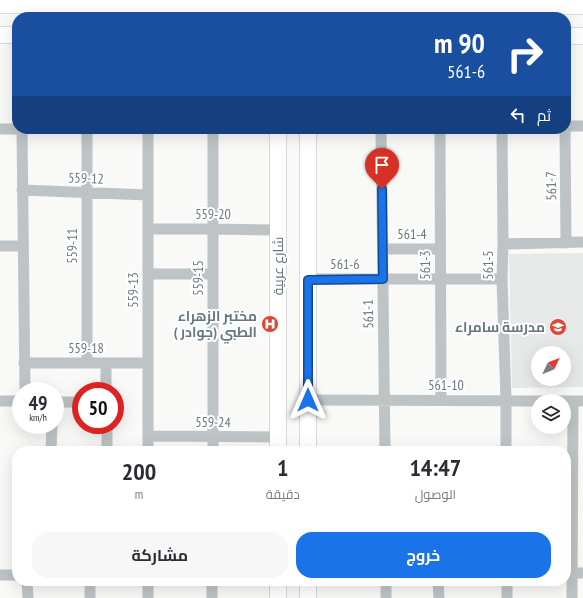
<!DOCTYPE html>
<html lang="ar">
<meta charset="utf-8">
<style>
:root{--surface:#fff;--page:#f7f7f7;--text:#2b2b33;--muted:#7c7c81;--accent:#1a73e8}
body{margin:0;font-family:"PT Sans Narrow",Cairo,sans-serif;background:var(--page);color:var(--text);direction:rtl;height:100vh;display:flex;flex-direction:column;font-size:15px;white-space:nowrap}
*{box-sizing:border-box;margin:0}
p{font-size:13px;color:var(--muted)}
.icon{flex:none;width:22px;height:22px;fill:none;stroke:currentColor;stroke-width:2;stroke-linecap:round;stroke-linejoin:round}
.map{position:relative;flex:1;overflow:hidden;direction:ltr}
.sheet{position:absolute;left:12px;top:446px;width:559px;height:140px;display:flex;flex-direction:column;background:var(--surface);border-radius:16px;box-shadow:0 4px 16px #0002;direction:rtl}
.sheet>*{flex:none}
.hud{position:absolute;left:12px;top:12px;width:559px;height:122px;border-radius:16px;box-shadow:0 4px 16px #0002;direction:rtl;background:#1a4fa0;color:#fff;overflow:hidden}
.needle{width:26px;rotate:47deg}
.fabs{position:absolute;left:531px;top:346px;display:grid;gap:8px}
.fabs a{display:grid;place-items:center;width:40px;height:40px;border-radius:50%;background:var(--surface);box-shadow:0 4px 16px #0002;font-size:20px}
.speed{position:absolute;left:12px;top:382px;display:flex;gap:8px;font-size:20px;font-weight:700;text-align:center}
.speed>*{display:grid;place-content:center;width:52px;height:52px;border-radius:50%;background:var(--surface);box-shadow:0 4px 16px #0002;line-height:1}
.speed small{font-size:10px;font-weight:400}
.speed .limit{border:6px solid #d22;background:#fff;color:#111}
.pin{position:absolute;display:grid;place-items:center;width:34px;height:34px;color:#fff;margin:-41px -17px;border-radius:50% 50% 50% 0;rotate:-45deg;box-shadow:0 0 4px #0007}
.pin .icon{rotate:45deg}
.me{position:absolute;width:44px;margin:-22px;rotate:0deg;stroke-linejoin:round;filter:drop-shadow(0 0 3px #0008)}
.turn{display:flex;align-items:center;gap:14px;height:84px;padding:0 20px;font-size:18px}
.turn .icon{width:52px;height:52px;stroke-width:2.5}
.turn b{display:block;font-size:28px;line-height:34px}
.then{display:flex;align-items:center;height:38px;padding:0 20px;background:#0003;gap:8px;font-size:15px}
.eta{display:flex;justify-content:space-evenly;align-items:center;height:68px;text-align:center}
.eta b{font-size:24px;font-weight:700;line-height:28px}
.primary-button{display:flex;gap:8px;margin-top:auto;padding:8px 20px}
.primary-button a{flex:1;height:46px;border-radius:16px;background:var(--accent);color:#fff;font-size:16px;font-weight:700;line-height:46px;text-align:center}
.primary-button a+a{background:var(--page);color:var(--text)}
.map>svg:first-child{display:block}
</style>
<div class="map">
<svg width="583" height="598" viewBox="0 0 583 598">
<rect width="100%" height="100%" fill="#f9f9f7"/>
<path fill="#e7e9e8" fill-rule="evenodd" d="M583,253V387L512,388L509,254ZM538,353H564V379H538Z"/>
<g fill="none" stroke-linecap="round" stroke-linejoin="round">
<g stroke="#b3babd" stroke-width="17">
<path id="secondary" d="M306,0V17
M278,451V129
M308,451V129
M308,581V598
M278,598V581"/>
</g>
<g stroke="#b4babd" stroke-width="18">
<path id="primary" d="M0,5H251L285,6L306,4L353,5L583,6
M0,35H17
M566,36H583"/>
</g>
<path stroke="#bec4c6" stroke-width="11" d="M566,126H583
M0,129H17
M22,129L25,391
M213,129V451
M381,129L385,451
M440,129L441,400
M502,129L503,244L502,279L506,400V451
M565,129L566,243
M22,190L148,195
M148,229H212L278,230
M503,244L583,242
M0,246H23
M383,249H440
M148,274H213
M308,279H502
M87,362V129
M24,363H148
M106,363V391
M308,400L583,401
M0,401H21
M55,402H81
M107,425V451
M148,436L278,437
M51,451L52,425
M148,451V129
M566,573H583
M0,575H17
M27,581L28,598
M148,581V598
M386,581V598
M438,581L439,598
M90,598V581
M212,598V581
M507,598V581
M572,598L573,401"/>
<use href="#secondary" stroke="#fff" stroke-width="16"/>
<use href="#primary" stroke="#fff" stroke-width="17"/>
</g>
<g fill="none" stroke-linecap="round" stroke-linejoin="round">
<g stroke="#114b97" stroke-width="10">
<path id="route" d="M308,400V280L383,279L382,189"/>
</g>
<use href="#route" stroke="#1a73e8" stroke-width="7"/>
</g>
<defs>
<g id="hospital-disc" transform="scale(0.9)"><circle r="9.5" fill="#db4935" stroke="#fff"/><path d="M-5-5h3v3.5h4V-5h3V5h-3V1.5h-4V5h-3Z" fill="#fff"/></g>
<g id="school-disc" transform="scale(0.9)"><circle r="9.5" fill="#db4935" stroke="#fff"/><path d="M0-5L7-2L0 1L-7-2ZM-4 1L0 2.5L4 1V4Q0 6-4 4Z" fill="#fff"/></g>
</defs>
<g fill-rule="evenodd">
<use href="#hospital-disc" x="270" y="324"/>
<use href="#school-disc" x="558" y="327"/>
</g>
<g text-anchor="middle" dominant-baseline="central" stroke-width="4" stroke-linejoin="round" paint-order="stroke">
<g font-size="14" fill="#667880" stroke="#fff">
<text transform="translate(86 178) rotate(2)">559-12</text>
<text transform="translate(551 186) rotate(-91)">561-7</text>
<text x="213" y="214">559-20</text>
<text x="412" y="234">561-4</text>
<text transform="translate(72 246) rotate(-90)">559-11</text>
<text x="345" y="264">561-6</text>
<text transform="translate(425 265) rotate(-90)">561-3</text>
<text transform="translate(488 265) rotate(-90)">561-5</text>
<text transform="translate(278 266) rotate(-90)">شارع عربية</text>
<text transform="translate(198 278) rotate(-90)">559-15</text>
<text transform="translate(133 290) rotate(-90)">559-13</text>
<text transform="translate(368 314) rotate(-91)">561-1</text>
<text x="86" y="348">559-18</text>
<text x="446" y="385">561-10</text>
<text transform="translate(213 422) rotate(1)">559-24</text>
</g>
<g font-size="14" font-weight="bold" fill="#667880" stroke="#fff" text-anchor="end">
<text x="257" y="316">مختبر الزهراء<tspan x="257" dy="16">الطبي (جوادر )</tspan></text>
<text x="545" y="327">مدرسة سامراء</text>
</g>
</g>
</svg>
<div class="fabs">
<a><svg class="needle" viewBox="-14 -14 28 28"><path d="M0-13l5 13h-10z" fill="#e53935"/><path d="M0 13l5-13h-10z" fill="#7c7c81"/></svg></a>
<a><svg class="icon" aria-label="layers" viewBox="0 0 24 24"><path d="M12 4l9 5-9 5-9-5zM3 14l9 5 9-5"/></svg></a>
</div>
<div class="speed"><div>49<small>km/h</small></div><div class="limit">50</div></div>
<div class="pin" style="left:382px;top:189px;background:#d93025"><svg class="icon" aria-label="arrive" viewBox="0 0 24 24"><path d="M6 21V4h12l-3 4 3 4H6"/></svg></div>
<svg class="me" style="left:308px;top:400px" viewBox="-20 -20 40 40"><path d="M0-17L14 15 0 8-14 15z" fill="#1a73e8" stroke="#fff" stroke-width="4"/></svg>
<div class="hud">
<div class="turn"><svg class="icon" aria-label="right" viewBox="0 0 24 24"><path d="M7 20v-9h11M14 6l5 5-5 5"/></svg><div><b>90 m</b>561-6</div></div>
<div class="then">ثم<svg class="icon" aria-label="left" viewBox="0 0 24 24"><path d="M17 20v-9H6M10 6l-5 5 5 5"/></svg></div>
</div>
<section class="sheet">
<div class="eta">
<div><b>14:47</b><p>الوصول</p></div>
<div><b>1</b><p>دقيقة</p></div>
<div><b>200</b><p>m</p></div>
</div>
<div class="primary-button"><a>خروج</a><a>مشاركة</a></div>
</section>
</div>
